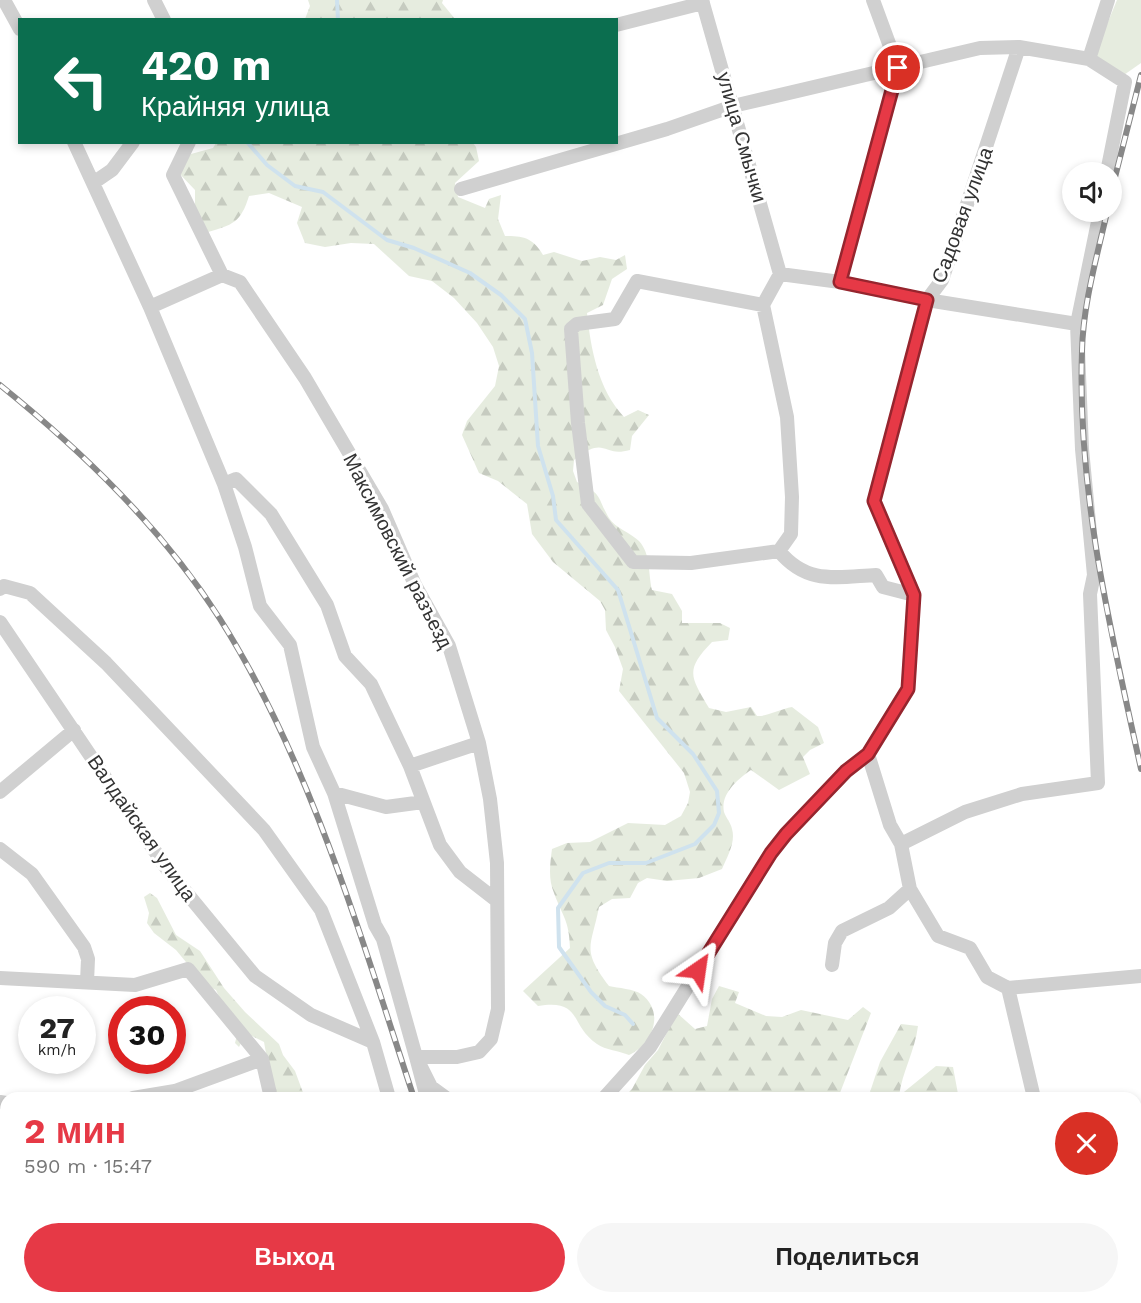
<!DOCTYPE html>
<html lang="ru">
<meta charset="utf-8">
<style>
:root{--surface:#fff;--page:#f6f6f6;--text:#222;--muted:#767676;--accent:#e63946}
body{margin:0;font-family:"Work Sans",sans-serif;background:var(--page);color:var(--text);height:100vh;display:flex;flex-direction:column;font-size:22px;white-space:nowrap}
*{box-sizing:border-box;margin:0}
p{font-size:20px;color:var(--muted)}
.icon{flex:none;width:33px;height:33px;fill:none;stroke:currentColor;stroke-width:2;stroke-linecap:round;stroke-linejoin:round}
.map{position:relative;flex:1;overflow:hidden}
.sheet{position:absolute;left:0px;top:1092px;width:1142px;height:212px;display:flex;flex-direction:column;background:var(--surface);border-radius:18px 18px 0 0;box-shadow:0 3px 9px #0003}
.sheet>*{flex:none}
.banner{position:absolute;left:18px;top:18px;width:600px;height:126px;border-radius:0px;box-shadow:0 3px 9px #0003;background:#0b6e4f;color:#fff;overflow:hidden}
.controls{position:absolute;left:1062px;top:162px;display:grid;gap:12px}
.controls a{display:grid;place-items:center;width:60px;height:60px;border-radius:50%;background:var(--surface);box-shadow:0 3px 9px #0003;font-size:30px}
.speed{position:absolute;left:18px;top:996px;display:flex;gap:12px;font-size:30px;font-weight:700;text-align:center}
.speed>*{display:grid;place-content:center;width:78px;height:78px;border-radius:50%;background:var(--surface);box-shadow:0 3px 9px #0003;line-height:1}
.speed small{font-size:15px;font-weight:400}
.speed .limit{border:9px solid #d22;background:#fff;color:#111}
.pin{position:absolute;display:grid;place-items:center;width:51px;height:51px;color:#fff;margin:-26px;border:3px solid #fff;border-radius:50%;box-shadow:0 2px 6px #0007}
.me{position:absolute;width:66px;margin:-33px;rotate:32deg;stroke-linejoin:round;filter:drop-shadow(0 0 4px #0008)}
.turn{display:flex;align-items:center;gap:21px;height:126px;padding:0 24px;font-size:27px}
.turn .icon{width:78px;height:78px;stroke-width:2.5}
.turn b{display:block;font-size:42px;line-height:51px}
.round{display:grid;place-items:center;flex:none;width:63px;height:63px;border-radius:32px;background:var(--page)}
.head{display:flex;align-items:center;justify-content:space-between;height:102px;padding:0 24px}
h1{font-size:36px;font-weight:700;line-height:45px;color:var(--accent)}
.button{display:flex;gap:12px;margin-top:auto;padding:12px 24px}
.button a{flex:1;height:69px;border-radius:36px;background:var(--accent);color:#fff;font-size:24px;font-weight:700;line-height:69px;text-align:center}
.button a+a{background:var(--page);color:var(--text)}
.map>svg:first-child{display:block}
</style>
<div class="map">
<svg width="1141" height="1303" viewBox="0 0 1141 1303">
<defs>
<pattern id="forest-firs" width="22" height="20" patternUnits="userSpaceOnUse" patternTransform="scale(1.5)"><rect width="22" height="20" fill="#e6ecdf"/><path d="M5 1l3.5 6h-7zM16 11l3.5 6h-7z" fill="#c6cbc0"/></pattern>
</defs>
<rect width="100%" height="100%" fill="#fff"/>
<path fill="#e6ecdf" d="M1117,0H1141V63L1121,77L1094,56Z"/>
<path fill="url(#forest-firs)" d="M308,0H443L442,3L455,19H305L310,6Z
M216,143H473L476,147L479,161L455,183L458,197L485,208L489,199L501,195L498,219L505,236C524,236 533,238 543,255L554,252L582,261L600,257L616,260L625,255L627,269L612,279L603,305L587,313C591,350 598,389 624,417L638,410L649,415L632,436L630,450C601,458 607,434 574,460L573,471L577,482C604,495 596,496 609,518C615,528 631,533 639,541C651,554 648,573 652,590L672,594L682,611V623H720L730,628L728,640L712,642C685,670 690,676 709,708L726,712L751,707L757,716C766,717 780,709 792,707L818,727L824,743L810,750L803,757L810,774L779,790L751,770C738,779 720,794 724,812C726,818 731,823 732,829C736,842 727,857 722,869L699,878L667,881L647,878L638,883L630,898L612,899L599,907C591,948 581,949 609,986C618,988 634,989 641,994C666,1012 652,1045 629,1055C620,1051 605,1050 597,1044C569,1025 583,999 538,1006L523,991L570,948C569,919 563,918 554,893C548,879 550,864 552,849L567,843L590,842L628,823L665,825L681,816L688,803L690,792L684,773L619,691L623,669L615,647L606,630L605,610L600,601L553,562L532,534L527,504L498,481L479,473L462,435L467,421L495,386L499,366L493,347L477,323L454,298L432,281L409,276L374,244L351,243L325,247L305,243L297,223L302,207L269,193L249,196C241,222 233,225 208,232L195,206V190L176,170L191,154L213,148Z
M150,893L157,898L176,935L200,951L224,988L245,1012L279,1044L283,1055L295,1071L305,1098H274L264,1042L246,1033L239,1047L235,1043L237,1035L216,990L205,985L176,950L154,933L147,923L149,913L144,897Z
M719,986L739,992L735,1003L766,1016L782,1017L801,1010L848,1020L863,1007L871,1013L838,1098H623L632,1089L645,1065L658,1050L677,1013L695,1029L707,1026L712,999Z
M901,1024L918,1026C915,1051 902,1072 899,1096L936,1066L953,1067L958,1094L965,1098H868L880,1062Z
M6,1283V1298H85L69,1303H0V1289Z
M841,1298H915L914,1303H845Z"/>
<g fill="none" stroke-linecap="round" stroke-linejoin="round">
<path stroke="#cfe2ee" stroke-width="4" d="M337,0L338,20
M247,142L267,165L295,186L323,192L387,240L414,248L470,273L501,295L525,319L532,353L538,446L553,496L556,520L618,590L657,718L693,754L717,791L719,813L714,825L695,844L646,863H609L583,873L558,908L559,947L591,992L605,1006L625,1015L633,1024"/>
<path stroke="#d0d0d0" stroke-width="14" d="M4,0L20,29
M154,0L164,20
M702,0L780,274
M616,25L703,3
M74,142L150,307L224,484L245,547L260,606L290,645L313,747L334,793L375,925L383,939L416,1057L431,1087L446,1098
M189,142L173,175L222,275L240,282L305,378L382,509L415,585L449,646L479,743L490,799L497,863L498,1009L491,1039L479,1052L457,1057H416L427,1098
M1107,172L1125,82L1089,59L1108,0
M93,183L112,170L133,142
M461,189L667,129L733,106L980,48L1019,47L1089,59
M840,282L898,68L873,0
M763,305L787,417L792,497L791,534L779,551
M150,307L222,275
M224,484L236,479L271,514L327,605L345,656L371,684L410,766L440,845L460,872L496,900
M0,589L4,586L30,593L106,663L264,830L321,910L373,1042L389,1098
M914,595L883,587L876,575C836,577 807,585 779,551L691,563L633,562L588,504L578,423L571,329L577,324L615,319L637,281L763,305L780,274L840,282L927,300L1077,324
M0,622L167,869L255,976L311,1015L373,1042
M868,754L890,825L901,844L910,889L938,936L970,948L987,977L1008,988L1034,1098
M410,766L479,743
M0,792L74,730
M334,793L386,807L423,802
M901,844L965,812L1022,794L1098,783L1090,594L1094,575L1082,449L1077,324L1100,212
M0,849L32,874L84,947L88,959L87,982
M832,965L835,943L842,931L889,908L910,889
M0,978L135,985L188,969L262,1059L271,1098
M1008,988L1141,976
M133,1098L175,1091L262,1059
M604,1098L650,1047L771,853L786,834L847,771L868,754L908,689L914,595L874,501L927,300L942,280L1019,47
M0,1102L6,1103
M0,1212H6
M451,1298L453,1303
M499,1298L501,1303
M1083,1298L1084,1303
M680,1303L684,1298"/>
<g stroke="#888" stroke-width="6">
<path id="rail" d="M1112,189L1141,75
M1107,212C1097,257 1083,304 1082,351C1077,493 1111,632 1141,769
M0,385C83,452 162,528 220,619C311,763 361,938 414,1098
M471,1298L473,1303"/>
</g>
<use href="#rail" stroke="#fff" stroke-width="4" stroke-dasharray="11" stroke-linecap="butt"/>
</g>
<g fill="none" stroke-linecap="round" stroke-linejoin="round">
<g stroke="#96252e" stroke-width="15">
<path id="route" d="M698,970L771,853L786,834L846,771L868,754L908,689L914,595L874,501L927,300L840,282L898,68"/>
</g>
<use href="#route" stroke="#e63946" stroke-width="10"/>
</g>
<g text-anchor="middle" dominant-baseline="central" stroke-width="6" stroke-linejoin="round" paint-order="stroke">
<g font-size="20" fill="#333" stroke="#fff">
<text transform="translate(742 137) rotate(74)">улица Смычки</text>
<text transform="translate(962 215) rotate(-70)">Садовая улица</text>
<text transform="translate(398 551) rotate(63)">Максимовский разъезд</text>
<text transform="translate(142 828) rotate(55)">Валдайская улица</text>
</g>
</g>
</svg>
<div class="controls">
<a><svg class="icon" aria-label="sound" viewBox="0 0 24 24"><path d="M4 9h4l5-4v14l-5-4H4zM17 9q2 3 0 6"/></svg></a>
</div>
<div class="speed"><div>27<small>km/h</small></div><div class="limit">30</div></div>
<div class="pin" style="left:898px;top:68px;background:#d93025"><svg class="icon" aria-label="arrive" viewBox="0 0 24 24"><path d="M6 21V4h12l-3 4 3 4H6"/></svg></div>
<svg class="me" style="left:698px;top:970px" viewBox="-20 -20 40 40"><path d="M0-17L14 15 0 8-14 15z" fill="#e63946" stroke="#fff" stroke-width="4"/></svg>
<div class="banner">
<div class="turn"><svg class="icon" aria-label="left" viewBox="0 0 24 24"><path d="M17 20v-9H6M10 6l-5 5 5 5"/></svg><div><b>420 m</b>Крайняя улица</div></div>
</div>
<section class="sheet">
<div class="head"><div><h1>2 мин</h1><p>590 m · 15:47</p></div><a class="round" style="background:#d93025;color:#fff"><svg class="icon" aria-label="close" viewBox="0 0 24 24"><path d="M6 6l12 12M18 6L6 18"/></svg></a></div>
<div class="button"><a>Выход</a><a>Поделиться</a></div>
</section>
</div>
